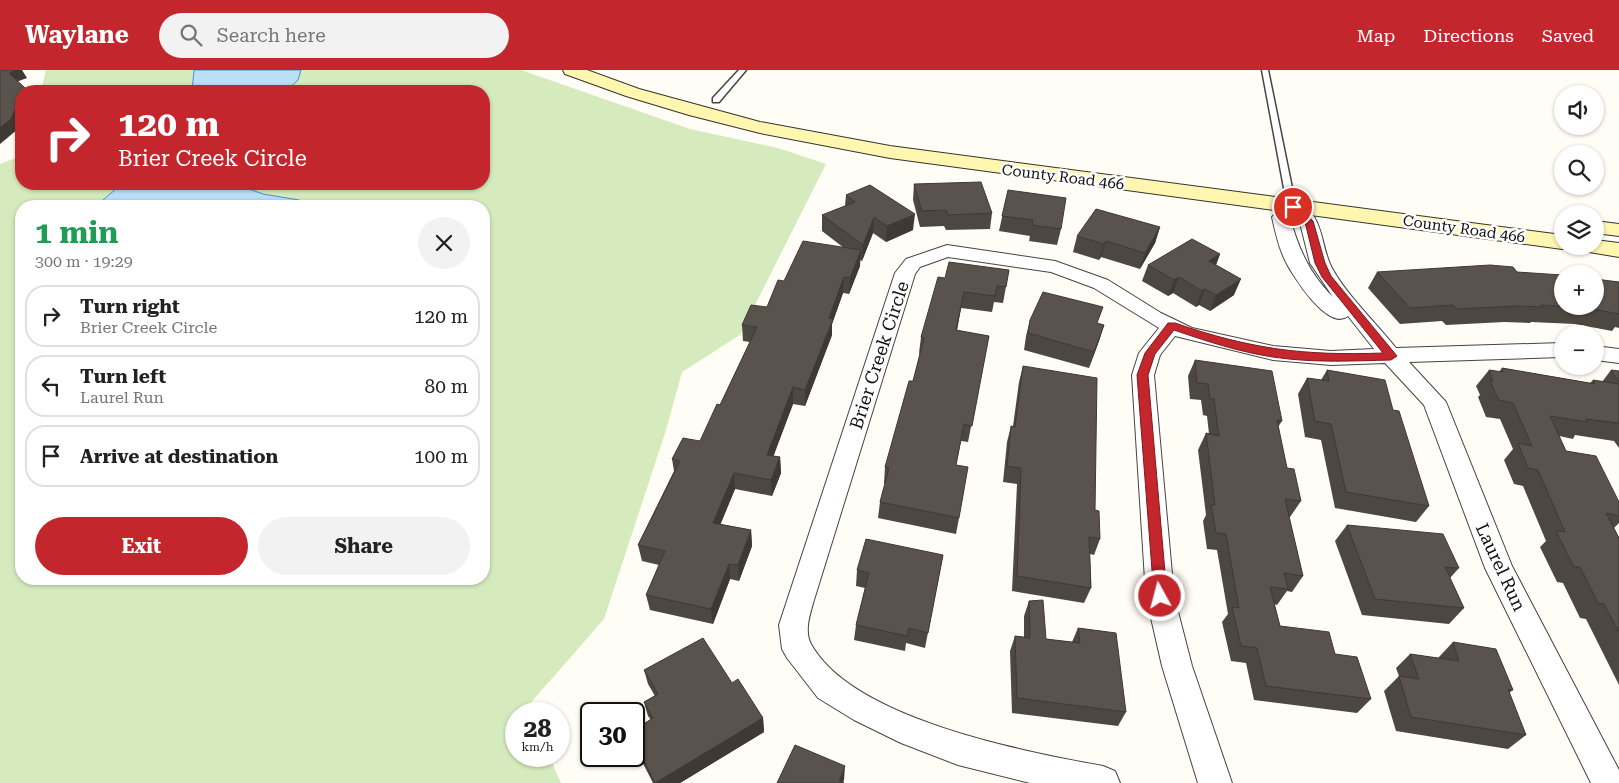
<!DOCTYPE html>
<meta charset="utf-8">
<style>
:root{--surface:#fff;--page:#f2f2f2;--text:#222;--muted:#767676;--line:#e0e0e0;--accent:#c4262e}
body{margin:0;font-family:"Roboto Serif",serif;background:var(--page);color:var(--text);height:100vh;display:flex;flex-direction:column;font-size:19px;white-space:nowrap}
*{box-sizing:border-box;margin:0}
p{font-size:16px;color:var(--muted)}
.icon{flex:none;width:28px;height:28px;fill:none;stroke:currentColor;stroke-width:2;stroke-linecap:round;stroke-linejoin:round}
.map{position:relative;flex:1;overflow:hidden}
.sheet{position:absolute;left:15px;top:130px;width:475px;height:385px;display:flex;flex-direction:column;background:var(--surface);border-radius:20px;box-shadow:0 1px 4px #0004}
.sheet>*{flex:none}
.banner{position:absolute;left:15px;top:15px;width:475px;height:105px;border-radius:20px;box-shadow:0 1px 4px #0004;background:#c4262e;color:#fff;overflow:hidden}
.controls{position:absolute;left:1554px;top:15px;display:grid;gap:10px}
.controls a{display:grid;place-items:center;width:50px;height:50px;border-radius:50%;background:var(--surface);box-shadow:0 1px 4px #0004;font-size:25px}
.speed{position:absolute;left:505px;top:632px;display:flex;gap:10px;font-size:25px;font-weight:700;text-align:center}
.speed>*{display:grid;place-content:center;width:65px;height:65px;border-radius:50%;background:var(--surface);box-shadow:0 1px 4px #0004;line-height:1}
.speed small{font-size:12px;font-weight:400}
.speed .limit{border:2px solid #111;border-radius:8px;background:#fff;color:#111}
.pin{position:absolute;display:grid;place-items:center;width:42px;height:42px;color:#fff;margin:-21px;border:2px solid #fff;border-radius:50%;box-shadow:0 1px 5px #0007}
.me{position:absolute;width:55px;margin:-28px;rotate:353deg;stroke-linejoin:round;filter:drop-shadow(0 0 4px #0008)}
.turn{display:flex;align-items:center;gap:18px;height:105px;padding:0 20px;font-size:22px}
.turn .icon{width:65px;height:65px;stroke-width:2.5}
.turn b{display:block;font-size:35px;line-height:42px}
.round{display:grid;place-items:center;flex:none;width:52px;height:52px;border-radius:26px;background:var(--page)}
.summary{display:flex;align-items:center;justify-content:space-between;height:85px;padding:0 20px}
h1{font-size:30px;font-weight:700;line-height:38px;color:#1e9e55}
.cta{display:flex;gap:10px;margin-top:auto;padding:10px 20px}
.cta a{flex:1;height:58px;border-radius:30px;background:var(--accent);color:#fff;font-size:20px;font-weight:700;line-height:58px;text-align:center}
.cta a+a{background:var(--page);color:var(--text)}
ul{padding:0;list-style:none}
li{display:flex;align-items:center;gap:15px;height:62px;margin:0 10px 8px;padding:0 10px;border:2px solid var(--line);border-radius:20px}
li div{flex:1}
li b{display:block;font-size:19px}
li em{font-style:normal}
header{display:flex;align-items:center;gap:30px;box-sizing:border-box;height:70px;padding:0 25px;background:var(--accent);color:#fff}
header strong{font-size:24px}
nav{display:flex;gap:28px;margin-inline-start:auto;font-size:18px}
.search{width:350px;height:45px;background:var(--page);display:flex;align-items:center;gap:12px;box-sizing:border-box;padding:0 18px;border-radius:28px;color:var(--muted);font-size:19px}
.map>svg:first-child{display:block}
</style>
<header>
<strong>Waylane</strong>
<div class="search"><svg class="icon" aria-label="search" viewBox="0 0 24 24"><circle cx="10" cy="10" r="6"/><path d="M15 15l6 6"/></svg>Search here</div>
<nav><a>Map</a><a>Directions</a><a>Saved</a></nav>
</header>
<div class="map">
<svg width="1619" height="713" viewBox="0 0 1619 713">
<rect width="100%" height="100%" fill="#fffdf5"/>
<path fill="#d5ebbd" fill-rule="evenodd" d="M46,0H521L690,59L778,78L826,94L740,265L682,302L666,360L604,549L527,637L530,644H516V686H549L561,713H0V94L21,86V114H484V21H41ZM21,136H484V509H21Z"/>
<path fill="#b9e0f7" stroke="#3f96cf" d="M194,0H301L298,10L286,21H192Z
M122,114H235L263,124L299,130L308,136H100L104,129Z"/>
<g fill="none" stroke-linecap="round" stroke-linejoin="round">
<g stroke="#444" stroke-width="3">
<path id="lane" d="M739,0H746L719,32H713V28Z
M1262,0H1268L1292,118L1288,120L1284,118Z"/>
</g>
<g stroke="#444" stroke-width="2">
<path id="street" d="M1293,132C1323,139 1320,171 1330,194C1341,219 1378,255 1396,278L1562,273V287L1409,292L1446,332L1512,496L1619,700V713H1591L1485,498L1424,335L1385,293L1331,295L1273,290L1175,266L1160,285L1154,305L1174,526L1192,596L1232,713H1198L1162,596L1146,526L1132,305L1139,283L1159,258L1094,218L1051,202L948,187L920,197L915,204L814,530C810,544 804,561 811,574C852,649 1025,682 1103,696L1115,701L1120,713H1030L958,695L901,673L854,650L818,628L787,588L782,579L779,555L895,203L906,189L947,175L1055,191L1108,210L1161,243L1192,258L1273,276L1331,281L1374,279L1348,246C1328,262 1291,204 1284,188C1278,175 1275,161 1272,147L1287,133ZM1293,146L1300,153L1310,193L1333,227C1310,204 1299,180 1290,148Z
M1595,276L1619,279V293L1595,290Z"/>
</g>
<g stroke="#333" stroke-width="2">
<path id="secondary" d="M563,0H587L639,19L760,52L890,76L1562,165V176H1570L1562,179L890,88L760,63L689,45L626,26L565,4Z
M1595,151L1619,154V166L1595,163Z
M1595,170L1619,173V187L1583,181L1580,176H1595Z"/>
</g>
<use href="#lane" fill="#fff" fill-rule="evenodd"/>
<use href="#street" fill="#fff" fill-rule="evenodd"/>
<use href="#secondary" fill="#fff6b0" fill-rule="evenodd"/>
</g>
<path fill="#4d4742" d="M914,114L992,143L990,159L946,160L944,156L920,157L913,130Z
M1008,120L1061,159L1057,175L1029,171L1030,166L999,161Z
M846,125L913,160L886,172L873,163L862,191L860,190V196L849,224L843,223L832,254V265L805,336L793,334L773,386L780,387L781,403L772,426L735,419L720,454L751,460L752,476L739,511L730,509L713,554L650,540L646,525L659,495L642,491L638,475L674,401L672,389L700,371L720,335L750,272L743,271L742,255L767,237L844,178L822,161V145L845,136Z
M1160,157L1155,173L1140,199L1101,187L1099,190L1073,182L1077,166Z
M1220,184L1216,195L1234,225L1210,241L1199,235L1196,237L1173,223L1168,226L1142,211L1148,195Z
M1009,200L1003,233L994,232L992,242L961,238L957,261L989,266L968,372L961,371L956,395L959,448L956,464L878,448L880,432L885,413H884L885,397L913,311L920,284L919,283L921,267L945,208Z
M1377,202H1517L1619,212V258L1615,257L1612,261L1575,254L1531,252L1530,253L1504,252L1446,255L1442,251L1400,254L1368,218Z
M1030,250L1099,254L1104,255L1099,271L1089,298L1024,280L1026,266Z
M1195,290L1282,351L1278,357L1287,398L1301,431L1290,447H1289L1303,506L1292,522L1287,521L1277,535L1274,534L1280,556L1335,584L1371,629L1357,643L1254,630L1246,593L1231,591L1222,552L1228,544L1217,480L1207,479L1203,451L1206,445L1198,380L1206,363L1209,364L1207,346L1203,345L1201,330L1190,329L1188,306Z
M1023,296L1095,440L1100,469L1094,485L1090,484L1091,518L1084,533L1012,521L1017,414L1003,412L1007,372L1011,356H1013L1019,312Z
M1502,298L1590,313L1593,310L1602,312L1611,300L1619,301V378L1614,371L1575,365L1573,369L1559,366L1566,381L1619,432V453L1614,458L1619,468V615L1586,549L1580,548L1563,513L1557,512L1540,477L1546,471L1523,416L1514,414L1504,390L1513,379L1500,349L1486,347L1478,327L1480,325L1476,316L1489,300L1499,302Z
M1327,300L1393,340L1429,436L1416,452L1335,438L1321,370L1305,367L1298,324L1307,308L1321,310Z
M1347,455L1459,498L1450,508L1464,538L1449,554L1362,545L1335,471Z
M943,485L925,578L906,573L905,581L854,570L856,555L865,518L856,516L857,500Z
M1029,531L1046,569L1072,572L1078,558L1126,642L1118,656L1012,643L1010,581L1015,566L1024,567V546Z
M1453,572L1513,620L1509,623L1526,665L1508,679L1396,661L1384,621L1399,606L1396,598L1410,584L1438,588Z
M644,600L732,613L763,648L764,662L680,713H653L634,676V660L651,650L648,646L644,632L655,626L648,614Z"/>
<path fill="#3f3936" d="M16,0H22L27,8L16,12L9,3Z
M21,26V51L18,59L0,74V58Z
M915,144L913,160L886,172L887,156Z
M874,147L873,163L862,191L863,175Z
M1160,157L1155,173L1140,199L1145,183Z
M1106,171L1101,187L1099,190L1104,174Z
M861,180L860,196L849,224L850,208Z
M1220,184L1214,200L1209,191Z
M844,207L843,223L832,254V265L805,336V320Z
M1179,207L1173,223L1168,226L1174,210Z
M1241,209L1234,225L1210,241L1216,225Z
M1205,219L1199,235L1196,237L1202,221Z
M964,222L961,238L953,277L956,260Z
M1104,255L1099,271L1089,298L1094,282Z
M793,317V334L768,401L767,385Z
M780,387L781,403L772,426L771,410Z
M734,403L735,419L715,468L713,453Z
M751,460L752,476L739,511L738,495Z
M729,494L730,509L713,554L711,539Z
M763,648L764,662L680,713H656Z
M845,696L844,710L843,713L839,711Z"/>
<path fill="#5a524d" stroke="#3f3936" d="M0,0H16L9,3L25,18L23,21H21V26L11,49L0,58Z
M981,112L992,143L948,145L946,140L922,141L914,114Z
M870,115L915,144L887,156L874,147L863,175L822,145L855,132L846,125Z
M1008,120L1066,128L1061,159L1032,155L1033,150L1002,146Z
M1096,139L1160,157L1145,183L1106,171L1104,174L1077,166Z
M1192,169L1220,184L1209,191L1241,209L1216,225L1205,219L1202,221L1179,207L1174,210L1148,195Z
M803,171L861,180L850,208L844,207L829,248L833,249L805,320L793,317L767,385L780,387L771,410L734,403L713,453L751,460L738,495L729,494L711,539L646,525L665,481L638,475L680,391L672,389L683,368L700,371L717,334L720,335L757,257L742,255L751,235L767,237L778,210L784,211Z
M949,192L1009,200L1006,217L997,216L995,226L964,222L956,260L989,266L972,356L964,354L956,395L968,397L959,448L880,432L889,398L885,397L909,311H913L924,268L921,267L938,207L945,208Z
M1490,195L1513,197L1517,202L1562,205V236H1595V209L1619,212V244L1588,238L1541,235L1542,237L1516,236L1457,239L1453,235L1410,238L1377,202Z
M1043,222L1103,237L1097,253L1104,255L1094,282L1028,263L1030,250Z
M1195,290L1272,301L1282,351L1277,350L1287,398L1294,399L1301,431L1285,429L1303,506L1284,503L1288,519L1270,517L1280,556L1329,562L1335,584L1357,587L1371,629L1266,616L1257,578L1241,576L1232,537L1239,538L1226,464L1216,463L1211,435H1215L1206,363L1219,366L1214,329H1210L1208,314L1197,313Z
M1023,296L1097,308L1095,440L1099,441L1100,469L1089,467L1091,518L1017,506L1021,398L1007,396L1011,356L1015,357Z
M1502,298L1595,314L1593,310L1619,314V353L1586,349L1587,352L1550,346L1566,381L1596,386L1619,432V446L1606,443L1619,468V562L1604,534L1598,533L1580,497H1574L1556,461L1565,462L1538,400L1528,398L1518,373L1532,376L1513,333L1499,330L1490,311H1493L1489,300L1503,302Z
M1327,300L1385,310L1393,340L1399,341L1429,436L1346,422L1331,354L1315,351L1307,308L1329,311Z
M1611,300L1619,301V312Z
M1347,455L1443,464L1459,498L1445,497L1464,538L1375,529Z
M866,469L943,485L928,563L909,558L907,566L856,555L869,503L857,500Z
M1043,530L1046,569L1080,573L1078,558L1116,563L1126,642L1017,628L1015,566L1030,568L1029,531Z
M703,568L732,613L738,609L763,648L655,713L634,671V660L653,648L644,632L658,624L644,600Z
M1453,572L1496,579L1513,620L1508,619L1526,665L1411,647L1399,606L1419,609L1410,584L1459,591Z
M795,675L845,696L839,711L844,713H777Z"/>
<path fill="#c4262e" stroke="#7f191e" d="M1290,135H1296L1313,151L1325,193L1331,206L1397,286L1391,290C1352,291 1312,293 1273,287C1239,282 1206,271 1174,260L1155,284L1148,305L1167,526L1165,530H1155L1154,526L1137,305L1145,283L1168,253H1175C1250,279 1304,286 1383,283L1322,207L1315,193L1305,152L1290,139Z"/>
<g text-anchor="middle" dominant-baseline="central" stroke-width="5" stroke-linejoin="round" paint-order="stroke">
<g font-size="15" fill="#111" stroke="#fff">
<text transform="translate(1063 107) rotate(7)">County Road 466</text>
<text transform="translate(1464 159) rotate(8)">County Road 466</text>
</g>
<g font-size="18" fill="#111" stroke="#fff">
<text transform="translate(879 285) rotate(-72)">Brier Creek Circle</text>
<text transform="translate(1501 497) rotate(65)">Laurel Run</text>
</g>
</g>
</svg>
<div class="controls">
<a><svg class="icon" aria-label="sound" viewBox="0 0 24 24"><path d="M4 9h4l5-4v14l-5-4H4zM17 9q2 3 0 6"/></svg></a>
<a><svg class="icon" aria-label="search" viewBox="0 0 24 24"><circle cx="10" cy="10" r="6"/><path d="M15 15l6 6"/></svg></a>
<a><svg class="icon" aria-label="layers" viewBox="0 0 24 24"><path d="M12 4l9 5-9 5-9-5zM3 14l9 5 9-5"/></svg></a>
<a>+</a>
<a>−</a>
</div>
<div class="speed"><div>28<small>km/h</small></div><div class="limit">30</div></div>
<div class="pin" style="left:1293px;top:137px;background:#d93025"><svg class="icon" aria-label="arrive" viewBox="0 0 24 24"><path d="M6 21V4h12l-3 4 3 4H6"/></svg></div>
<svg class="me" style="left:1160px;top:526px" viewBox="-20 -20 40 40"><circle r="17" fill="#c4262e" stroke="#fff" stroke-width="3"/><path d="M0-11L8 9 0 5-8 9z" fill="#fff"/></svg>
<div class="banner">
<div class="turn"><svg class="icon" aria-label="right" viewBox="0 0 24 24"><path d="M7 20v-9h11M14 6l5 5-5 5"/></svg><div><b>120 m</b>Brier Creek Circle</div></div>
</div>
<section class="sheet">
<div class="summary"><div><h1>1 min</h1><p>300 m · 19:29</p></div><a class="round"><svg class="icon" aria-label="close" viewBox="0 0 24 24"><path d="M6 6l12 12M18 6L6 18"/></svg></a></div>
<ul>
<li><svg class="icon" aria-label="right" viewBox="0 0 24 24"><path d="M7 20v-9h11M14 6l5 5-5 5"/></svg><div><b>Turn right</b><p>Brier Creek Circle</p></div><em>120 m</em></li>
<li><svg class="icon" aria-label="left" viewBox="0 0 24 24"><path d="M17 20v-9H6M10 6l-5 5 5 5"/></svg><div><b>Turn left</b><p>Laurel Run</p></div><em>80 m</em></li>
<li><svg class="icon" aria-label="arrive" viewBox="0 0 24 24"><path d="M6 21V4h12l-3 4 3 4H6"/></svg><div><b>Arrive at destination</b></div><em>100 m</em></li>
</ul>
<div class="cta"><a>Exit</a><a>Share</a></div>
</section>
</div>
